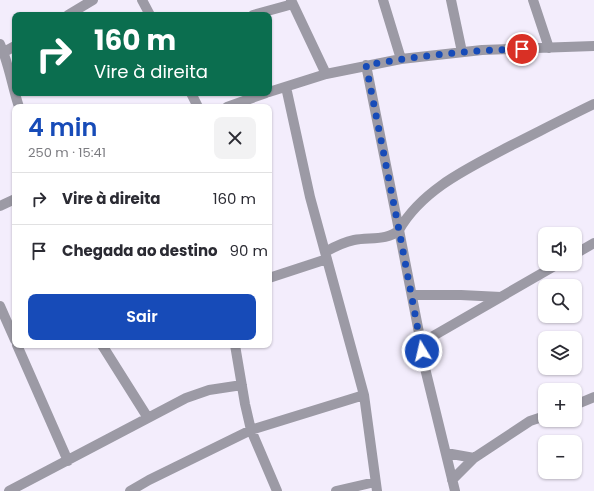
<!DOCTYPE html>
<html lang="pt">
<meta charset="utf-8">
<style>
:root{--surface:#fff;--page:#f2f2f3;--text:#2b2b33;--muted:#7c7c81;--line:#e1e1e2;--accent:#174bb8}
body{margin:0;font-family:Poppins,sans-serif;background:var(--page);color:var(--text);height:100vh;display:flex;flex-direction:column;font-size:15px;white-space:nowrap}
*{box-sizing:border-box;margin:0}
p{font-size:13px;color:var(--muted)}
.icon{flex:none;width:22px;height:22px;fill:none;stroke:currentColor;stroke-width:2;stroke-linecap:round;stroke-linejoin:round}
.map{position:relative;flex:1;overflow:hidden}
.sheet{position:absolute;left:12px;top:104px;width:260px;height:244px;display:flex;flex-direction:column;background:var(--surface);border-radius:8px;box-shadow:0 1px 3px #0004}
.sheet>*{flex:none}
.guide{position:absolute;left:12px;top:12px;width:260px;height:84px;border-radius:8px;box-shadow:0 1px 3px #0004;background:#0b6e4f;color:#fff;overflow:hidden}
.buttons{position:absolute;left:538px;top:227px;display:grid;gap:8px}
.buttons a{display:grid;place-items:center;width:44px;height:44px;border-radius:8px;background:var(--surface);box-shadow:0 1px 3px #0004;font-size:20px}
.pin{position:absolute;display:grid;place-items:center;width:34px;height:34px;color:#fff;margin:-17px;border:2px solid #fff;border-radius:50%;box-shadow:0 1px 4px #0007}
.me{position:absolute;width:44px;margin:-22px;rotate:351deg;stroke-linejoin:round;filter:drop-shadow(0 0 3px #0008)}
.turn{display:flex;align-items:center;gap:14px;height:84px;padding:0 16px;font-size:18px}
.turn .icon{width:52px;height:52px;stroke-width:2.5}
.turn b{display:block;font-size:28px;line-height:34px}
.round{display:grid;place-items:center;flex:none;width:42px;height:42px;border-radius:8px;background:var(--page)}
.head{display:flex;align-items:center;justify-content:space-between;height:68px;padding:0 16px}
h1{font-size:24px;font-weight:600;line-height:30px;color:var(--accent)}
.cta{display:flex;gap:8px;margin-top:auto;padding:8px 16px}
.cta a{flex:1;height:46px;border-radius:8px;background:var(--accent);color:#fff;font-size:16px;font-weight:600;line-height:46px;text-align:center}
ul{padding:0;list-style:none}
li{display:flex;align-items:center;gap:12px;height:52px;padding:0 16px;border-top:1px solid var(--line)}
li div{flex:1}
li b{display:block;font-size:15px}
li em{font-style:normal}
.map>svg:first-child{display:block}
</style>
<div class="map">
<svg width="594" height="491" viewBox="0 0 594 491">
<rect width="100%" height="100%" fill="#f3edfc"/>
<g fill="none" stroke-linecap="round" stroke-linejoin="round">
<path stroke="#9c9aa5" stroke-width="10" d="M142,0L150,15
M291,0L326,74
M383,0L401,59
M451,0L462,52
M533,0L549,48
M68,15L93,0
M253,15L293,4
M0,44C9,64 12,86 19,107
M4,52L15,46
M286,87L310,197L364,395L377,491
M269,92L326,74L401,59L482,50L594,46
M191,93L198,107
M227,107L266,93
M0,206L15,199
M325,252C334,247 344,242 354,240C370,237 387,241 399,230L366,65
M575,254L594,243
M269,278L327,259
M412,295H461L501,297
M0,306L15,340
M421,343L399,230C423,188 471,167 512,145C540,131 567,117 594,104
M17,345L68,461
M102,345L148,418
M235,345L245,404L251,430L277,491
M575,405L594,397
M446,453L474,458
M452,480L474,458L530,421L545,416
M9,491L186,398L209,390L242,385
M130,491L149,480L251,430L364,395
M336,491L375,482
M455,491L423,360L421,343L558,264"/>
</g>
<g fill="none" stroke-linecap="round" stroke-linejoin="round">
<path stroke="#174bb8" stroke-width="7" stroke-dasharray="0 12.6" d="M422,351L399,230L366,65C418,56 470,50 522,49"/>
</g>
</svg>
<div class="buttons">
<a><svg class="icon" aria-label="sound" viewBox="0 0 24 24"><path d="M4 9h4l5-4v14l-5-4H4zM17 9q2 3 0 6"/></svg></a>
<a><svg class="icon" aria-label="search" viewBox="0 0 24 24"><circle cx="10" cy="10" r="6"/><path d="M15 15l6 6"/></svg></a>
<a><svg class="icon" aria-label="layers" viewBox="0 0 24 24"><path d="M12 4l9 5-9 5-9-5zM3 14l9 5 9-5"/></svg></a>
<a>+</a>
<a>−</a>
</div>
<div class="pin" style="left:522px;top:49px;background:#d93025"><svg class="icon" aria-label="arrive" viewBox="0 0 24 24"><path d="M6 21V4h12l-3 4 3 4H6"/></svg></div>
<svg class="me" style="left:422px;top:351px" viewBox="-20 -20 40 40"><circle r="17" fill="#174bb8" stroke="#fff" stroke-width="3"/><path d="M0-11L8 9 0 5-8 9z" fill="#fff"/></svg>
<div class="guide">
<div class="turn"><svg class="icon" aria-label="right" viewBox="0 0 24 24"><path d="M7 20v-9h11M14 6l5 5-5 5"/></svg><div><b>160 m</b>Vire à direita</div></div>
</div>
<section class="sheet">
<div class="head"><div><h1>4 min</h1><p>250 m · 15:41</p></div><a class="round"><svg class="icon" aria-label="close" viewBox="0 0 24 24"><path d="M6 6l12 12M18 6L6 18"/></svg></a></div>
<ul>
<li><svg class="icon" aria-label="right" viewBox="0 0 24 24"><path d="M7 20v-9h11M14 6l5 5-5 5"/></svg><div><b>Vire à direita</b></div><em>160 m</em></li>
<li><svg class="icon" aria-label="arrive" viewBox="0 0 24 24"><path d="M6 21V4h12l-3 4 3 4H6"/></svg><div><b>Chegada ao destino</b></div><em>90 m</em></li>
</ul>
<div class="cta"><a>Sair</a></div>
</section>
</div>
